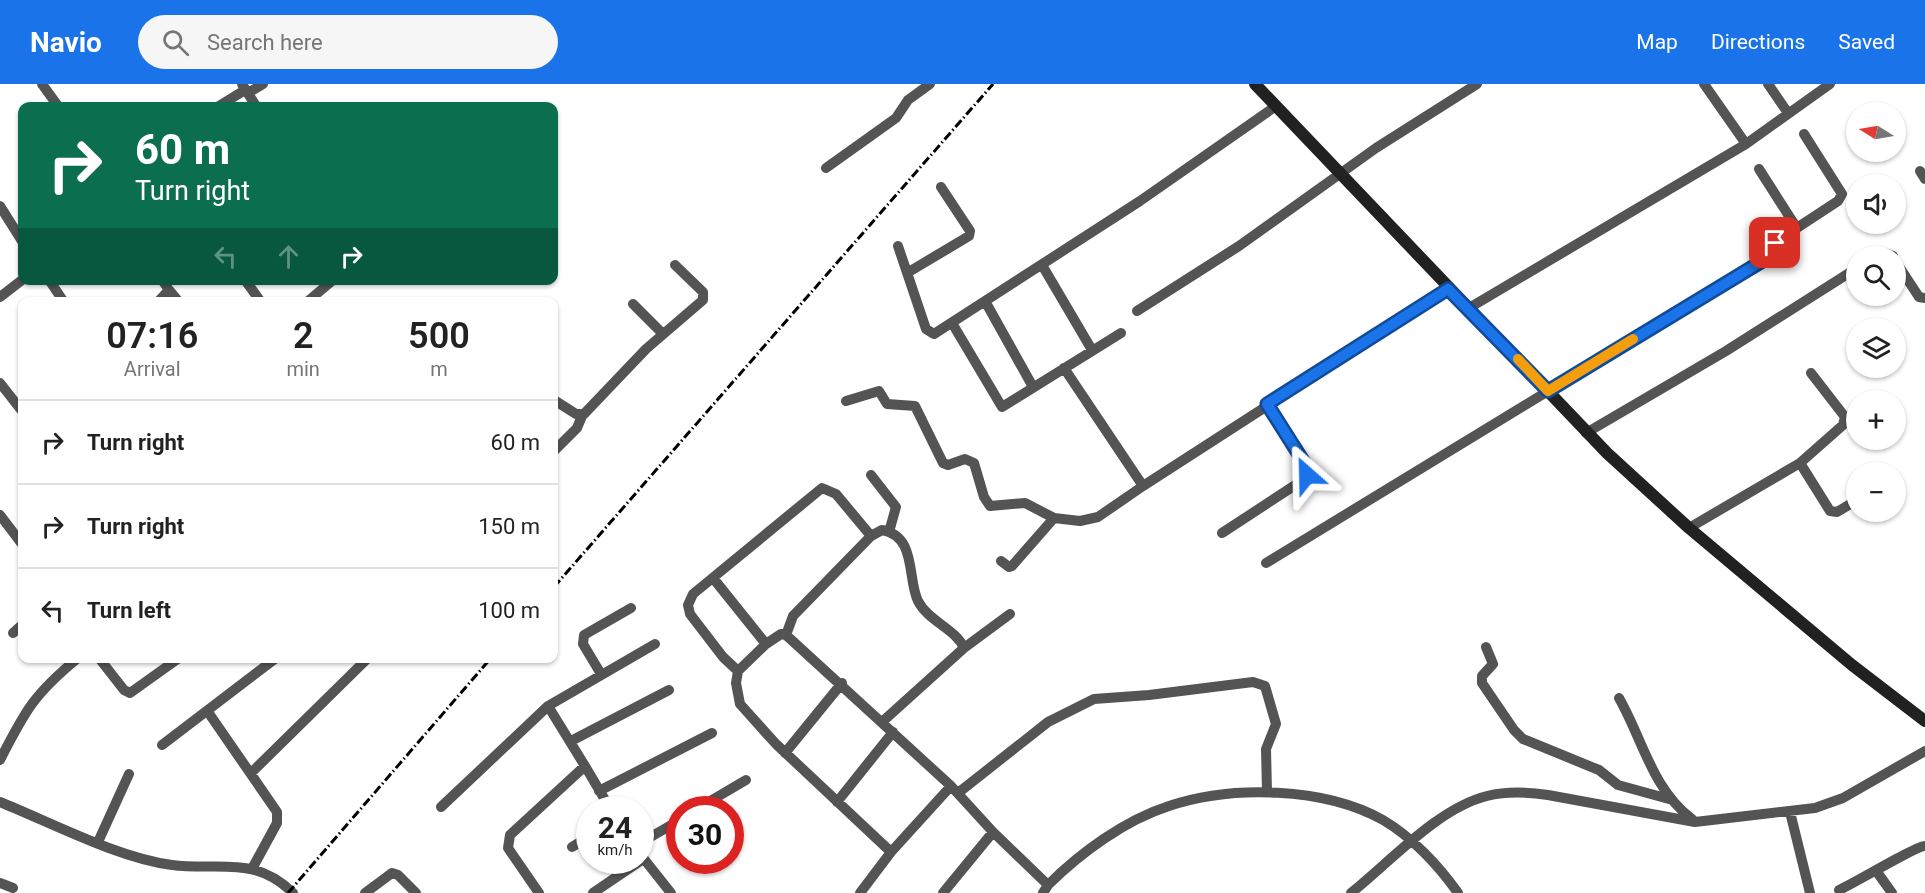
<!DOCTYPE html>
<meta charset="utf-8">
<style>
:root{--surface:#fff;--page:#f6f6f6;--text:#222;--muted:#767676;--line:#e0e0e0;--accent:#1a73e8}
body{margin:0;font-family:Roboto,sans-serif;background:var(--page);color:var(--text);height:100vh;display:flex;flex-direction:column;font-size:22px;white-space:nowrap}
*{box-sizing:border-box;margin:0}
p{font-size:20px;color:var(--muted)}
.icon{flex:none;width:33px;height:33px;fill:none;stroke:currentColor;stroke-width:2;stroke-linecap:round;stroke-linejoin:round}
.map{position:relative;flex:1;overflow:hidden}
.details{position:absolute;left:18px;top:213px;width:540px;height:366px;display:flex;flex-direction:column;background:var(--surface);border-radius:12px;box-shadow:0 2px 4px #0004}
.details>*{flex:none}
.guide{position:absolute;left:18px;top:18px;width:540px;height:183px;border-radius:12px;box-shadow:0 2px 4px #0004;background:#0b6e4f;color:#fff;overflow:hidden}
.needle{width:39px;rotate:281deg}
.tools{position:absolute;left:1846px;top:18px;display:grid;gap:12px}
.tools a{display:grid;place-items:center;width:60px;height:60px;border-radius:50%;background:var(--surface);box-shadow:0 2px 4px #0004;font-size:30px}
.speed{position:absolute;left:576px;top:712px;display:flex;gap:12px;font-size:30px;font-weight:700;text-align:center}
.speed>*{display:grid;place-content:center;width:78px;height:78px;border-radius:50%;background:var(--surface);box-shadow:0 2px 4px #0004;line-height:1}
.speed small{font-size:15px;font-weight:400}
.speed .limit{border:9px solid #d22;background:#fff;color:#111}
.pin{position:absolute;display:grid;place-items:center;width:51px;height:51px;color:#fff;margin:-26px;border-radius:12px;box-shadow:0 3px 9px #0006}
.me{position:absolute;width:66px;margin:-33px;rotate:335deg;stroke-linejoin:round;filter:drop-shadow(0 0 4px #0008)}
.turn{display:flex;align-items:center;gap:21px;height:126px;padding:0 18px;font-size:27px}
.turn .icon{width:78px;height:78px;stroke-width:2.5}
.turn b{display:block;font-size:42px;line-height:51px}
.lanes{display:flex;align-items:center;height:57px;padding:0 18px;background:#0003;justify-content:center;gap:30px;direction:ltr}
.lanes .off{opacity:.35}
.eta{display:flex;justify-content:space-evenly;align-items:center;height:102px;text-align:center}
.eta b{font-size:36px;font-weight:600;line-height:42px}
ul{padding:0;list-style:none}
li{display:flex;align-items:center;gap:18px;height:84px;padding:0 18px;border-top:2px solid var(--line)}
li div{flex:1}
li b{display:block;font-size:22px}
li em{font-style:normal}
header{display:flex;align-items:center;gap:36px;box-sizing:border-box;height:84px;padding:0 30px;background:var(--accent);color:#fff}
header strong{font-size:28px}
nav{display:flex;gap:33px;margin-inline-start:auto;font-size:21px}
.search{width:420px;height:54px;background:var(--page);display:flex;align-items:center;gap:15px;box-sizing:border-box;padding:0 21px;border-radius:33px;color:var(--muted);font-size:22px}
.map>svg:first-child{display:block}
</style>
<header>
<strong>Navio</strong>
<div class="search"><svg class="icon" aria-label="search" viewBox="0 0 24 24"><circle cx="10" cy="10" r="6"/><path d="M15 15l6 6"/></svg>Search here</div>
<nav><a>Map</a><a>Directions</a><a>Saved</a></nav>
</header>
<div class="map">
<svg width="1925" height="809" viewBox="0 0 1925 809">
<rect width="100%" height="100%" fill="#fff"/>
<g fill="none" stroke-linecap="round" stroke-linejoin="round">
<path stroke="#545454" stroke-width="10" d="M42,0L58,22
M242,0L256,22
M1704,0L1746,60
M1768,0L1788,29
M248,9L263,0
M219,22L245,6
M826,84L896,34L908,16L930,0
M1759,85L1796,143
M1920,87L1925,95
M0,122L22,157
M898,162L926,245L934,250L1140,117L1276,22
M1877,172L1885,169L1893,172
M1896,178L1919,213L1925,214
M1042,181L1092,266
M907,189L969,152L970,147L941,103
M49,196L64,218
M245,196L261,218
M169,206L179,218
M0,213L22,196
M985,217L1033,303
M158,218L169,206L162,196
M307,218L333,196
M633,220L663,250
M1469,224L1746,60L1830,0
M1137,227L1239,162L1376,64L1477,0
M952,239L1002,323L1121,249
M1064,284L1143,402L1448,205
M0,299L22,327
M554,316L576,330H584L646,265L703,216V208L675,181
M846,317L879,307L887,320L915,322L943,379L948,381L965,375L974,379L984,413L990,422L1025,419L1054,434L1080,437L1098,433L1143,402
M1586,349L1726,267L1857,184
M554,367L577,344L582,332
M1800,379L1830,427L1837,428L1857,416
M871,391L896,423L889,448
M0,431L22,460
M1689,444L1800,379L1843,341L1845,333L1811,289
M1222,449L1303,396L1307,391L1305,380L1267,320
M1001,477L1009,483L1012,482L1054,434
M1266,479L1768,173L1777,157L1838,117L1842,110L1804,50
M713,494L766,560
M13,549L22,541
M786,551L793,532L871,452L882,446C917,452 907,495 918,517C928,537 956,545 964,564L882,638
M1486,563L1493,580L1482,592V599L1514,646L1523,655L1599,686L1618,701L1669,715
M964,564L1010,530
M99,574L124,606L130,609L179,574
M738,587L723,573L690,530L688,521L693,510L822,404L836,410L871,452
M601,590L583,560L584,551L631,524
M1619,614C1643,656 1652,705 1692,735
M548,622L655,560
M208,628L277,728V739L253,783
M571,657L669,606
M162,661L276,574
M785,669L842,599
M0,676C25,627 34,610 78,574
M251,689L368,574
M599,707L712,649
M958,709L1048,638L1094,615L1149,611L1253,598L1265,602L1276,640L1266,665L1267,708
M0,718C52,739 118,774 172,781C220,787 255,771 293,809
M837,718L893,648
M441,723L548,622L585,682
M695,726L746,696
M1790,728L1810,809
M98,758L129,690
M640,759L680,736
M572,763L590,752
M891,768L776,660L740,620L736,599L738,587L766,560L781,550L786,551L951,702L993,748L1048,801L1043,809
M640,777L644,775L671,809
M1877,788L1892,809
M0,799L13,804
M1048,801C1080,769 1125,736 1169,722C1232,701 1324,703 1383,736C1412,753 1439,782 1458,809
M1839,806C1853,800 1918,761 1925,762
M365,809L392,789L398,791L416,809
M539,809L508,764L510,751L585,682L611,726
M593,809L640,777
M860,809L891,768L951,702
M943,809L993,748
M1351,809C1390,778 1438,724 1487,712C1507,707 1528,708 1548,711L1695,738L1815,724L1843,714L1925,667"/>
<path stroke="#212121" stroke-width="12" d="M1255,0L1607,369L1689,444L1852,581L1925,637"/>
<path stroke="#000" stroke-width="3" stroke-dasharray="9 3 1.5 3" stroke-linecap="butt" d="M554,503L993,0
M288,809L491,574"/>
</g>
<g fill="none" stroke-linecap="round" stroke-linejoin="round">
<g stroke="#114b97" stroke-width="15">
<path id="route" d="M1307,391L1305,380L1267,320L1448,205L1548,307L1764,176L1775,159"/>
</g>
<use href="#route" stroke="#1a73e8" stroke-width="10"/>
<path stroke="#f59e0b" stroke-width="10" d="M1518,275L1548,307L1633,255"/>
</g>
</svg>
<div class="tools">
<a><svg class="needle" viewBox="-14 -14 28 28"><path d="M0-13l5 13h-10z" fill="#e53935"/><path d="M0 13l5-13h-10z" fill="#767676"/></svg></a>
<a><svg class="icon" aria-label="sound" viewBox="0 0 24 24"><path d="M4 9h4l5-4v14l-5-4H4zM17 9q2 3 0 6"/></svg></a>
<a><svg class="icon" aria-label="search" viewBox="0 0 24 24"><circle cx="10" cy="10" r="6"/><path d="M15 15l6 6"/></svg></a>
<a><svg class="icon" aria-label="layers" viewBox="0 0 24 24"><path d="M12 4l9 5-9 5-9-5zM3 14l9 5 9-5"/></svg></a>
<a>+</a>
<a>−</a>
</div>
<div class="speed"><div>24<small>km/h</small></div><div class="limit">30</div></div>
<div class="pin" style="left:1775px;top:159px;background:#d93025"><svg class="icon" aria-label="arrive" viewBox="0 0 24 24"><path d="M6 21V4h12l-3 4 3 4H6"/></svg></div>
<svg class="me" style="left:1307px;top:391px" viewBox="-20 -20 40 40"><path d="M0-17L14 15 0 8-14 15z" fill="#1a73e8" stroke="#fff" stroke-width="4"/></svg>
<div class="guide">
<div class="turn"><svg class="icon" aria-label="right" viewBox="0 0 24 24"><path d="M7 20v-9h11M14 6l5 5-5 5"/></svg><div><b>60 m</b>Turn right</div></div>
<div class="lanes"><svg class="icon off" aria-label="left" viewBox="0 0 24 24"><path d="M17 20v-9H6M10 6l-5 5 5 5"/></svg><svg class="icon off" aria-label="ahead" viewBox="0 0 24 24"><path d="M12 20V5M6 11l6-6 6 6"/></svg><svg class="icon" aria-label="right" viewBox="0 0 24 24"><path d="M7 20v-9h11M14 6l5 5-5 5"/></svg></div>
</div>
<section class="details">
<div class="eta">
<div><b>07:16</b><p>Arrival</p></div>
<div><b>2</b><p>min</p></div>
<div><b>500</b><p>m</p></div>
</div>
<ul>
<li><svg class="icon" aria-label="right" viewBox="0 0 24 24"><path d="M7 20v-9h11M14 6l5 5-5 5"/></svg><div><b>Turn right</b></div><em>60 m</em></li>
<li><svg class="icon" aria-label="right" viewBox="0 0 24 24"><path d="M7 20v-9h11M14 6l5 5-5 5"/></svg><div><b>Turn right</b></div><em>150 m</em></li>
<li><svg class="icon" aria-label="left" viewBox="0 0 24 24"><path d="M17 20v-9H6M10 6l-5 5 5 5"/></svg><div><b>Turn left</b></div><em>100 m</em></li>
</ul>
</section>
</div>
